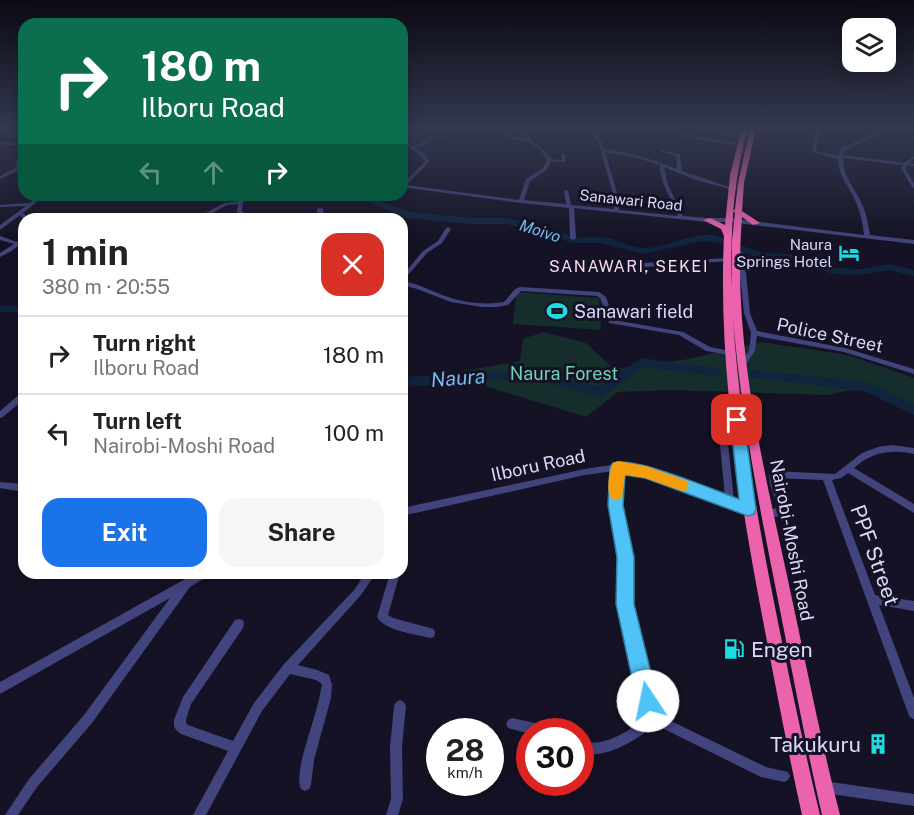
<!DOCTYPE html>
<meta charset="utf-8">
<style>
:root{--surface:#fff;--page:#f6f6f6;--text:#222;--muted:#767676;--line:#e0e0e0;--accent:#1a73e8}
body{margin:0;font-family:"Public Sans",sans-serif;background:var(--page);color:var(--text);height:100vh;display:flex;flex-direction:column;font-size:22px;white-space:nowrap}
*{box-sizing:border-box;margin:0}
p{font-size:20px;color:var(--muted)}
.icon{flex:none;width:33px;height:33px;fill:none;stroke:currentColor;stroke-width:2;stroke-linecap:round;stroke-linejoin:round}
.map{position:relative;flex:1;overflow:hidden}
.side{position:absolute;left:18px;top:213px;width:390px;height:366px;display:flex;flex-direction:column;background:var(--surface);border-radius:18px;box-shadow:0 3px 15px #0003}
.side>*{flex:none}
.top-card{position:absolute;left:18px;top:18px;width:390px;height:183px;border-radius:18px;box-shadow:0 3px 15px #0003;background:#0b6e4f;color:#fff;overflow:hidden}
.tools{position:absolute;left:842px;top:18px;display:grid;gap:12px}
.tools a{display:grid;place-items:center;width:54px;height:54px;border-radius:12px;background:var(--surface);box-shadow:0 3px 15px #0003;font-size:30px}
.speed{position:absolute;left:426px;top:718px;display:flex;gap:12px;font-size:30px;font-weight:700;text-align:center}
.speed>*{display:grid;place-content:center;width:78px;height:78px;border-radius:50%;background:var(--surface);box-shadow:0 3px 15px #0003;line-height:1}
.speed small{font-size:15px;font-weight:400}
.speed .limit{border:9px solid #d22;background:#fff;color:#111}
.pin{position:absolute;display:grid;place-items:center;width:51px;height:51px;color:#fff;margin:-26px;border-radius:12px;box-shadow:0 3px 9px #0006}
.me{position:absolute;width:66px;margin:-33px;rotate:349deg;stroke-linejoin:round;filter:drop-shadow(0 0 4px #0008)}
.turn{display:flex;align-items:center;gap:21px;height:126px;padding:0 24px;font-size:27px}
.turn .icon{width:78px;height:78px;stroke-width:2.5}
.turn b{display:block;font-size:42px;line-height:51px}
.lanes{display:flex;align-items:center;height:57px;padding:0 24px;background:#0003;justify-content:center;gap:30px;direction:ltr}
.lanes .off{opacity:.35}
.round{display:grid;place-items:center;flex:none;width:63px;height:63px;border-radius:18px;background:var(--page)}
.head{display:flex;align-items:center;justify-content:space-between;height:102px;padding:0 24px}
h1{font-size:36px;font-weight:700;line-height:45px}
.action{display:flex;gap:12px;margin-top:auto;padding:12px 24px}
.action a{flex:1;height:69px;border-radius:18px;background:var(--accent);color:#fff;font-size:24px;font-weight:700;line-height:69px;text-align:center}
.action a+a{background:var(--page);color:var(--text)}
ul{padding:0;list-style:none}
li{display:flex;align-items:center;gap:18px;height:78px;padding:0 24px;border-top:2px solid var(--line)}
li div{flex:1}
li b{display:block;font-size:22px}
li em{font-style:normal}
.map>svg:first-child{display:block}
</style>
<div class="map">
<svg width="914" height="815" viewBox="0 0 914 815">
<rect width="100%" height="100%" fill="#141224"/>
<path fill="#152d2b" d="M516,292L599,298L601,330L513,324Z
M543,332L586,343L614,369L689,359L760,342L848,355L914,378V410L866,387L828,395L671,390L618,392L586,417L446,374L520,361L523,339Z"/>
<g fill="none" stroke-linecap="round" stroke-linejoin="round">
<path fill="#11243e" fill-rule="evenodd" d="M352,195H364L409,212L471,218H506L564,233C577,241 587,236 601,237C615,238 628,247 642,248C669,249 704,223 729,241L724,244L703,241L642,254L601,243H571L558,237L506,224H471L407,218Z
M740,245L760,252L797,255L834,268L860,269L889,264L914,270V276L889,270L860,275L833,274L796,261L758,258L736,250L735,248Z
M0,306H24V312H0Z
M641,358L717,368L723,372L717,376L643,367L602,397L528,378L402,387V377L528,370L600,387Z
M753,370L866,382L914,404V415L864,391L748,377L747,374Z"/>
<path fill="#42447d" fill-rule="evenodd" d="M407,128H411L407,142L414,147C425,141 433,134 445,137L433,139L417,149L426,155L429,162L406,185L519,200L526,179L543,168L547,160L542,152L528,141L509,139L504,131L491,128L506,129L511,137L525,139L521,128H525C529,143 543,146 551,159L562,160L561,154L563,153L565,154L566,161L564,162L551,161L547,170L530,181L524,200L566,204L564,191L566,190L568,191L571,205L614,209V196L597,139L583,128C595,128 601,139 604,149C630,152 654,160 677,169L676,156L659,151L661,150L680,154L682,171L732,188L730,189L696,180L664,167L668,185L683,216L707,218H728L864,235C863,223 860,211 855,200C849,187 838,175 838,159L812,152L816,128H820L816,151L838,156L841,148L887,128H892L845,150L843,155L904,163L914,156V159L909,163L914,164V166L907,165L905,168L914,183V188L912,187L901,168L903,165L843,158C842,175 854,187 861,202C866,212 868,224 870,235L914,240V244L728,222H707L574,208L576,238L573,240L570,238L569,208L521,203L402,187V184L425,162L422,157L403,142ZM605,152L634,157L660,165C660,184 672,198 678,216L619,210L618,196Z
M713,128H718L722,131L745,136L743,137L720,133Z
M686,135L740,144L742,145L740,146L685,137V135Z
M0,142L24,144V146L0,144Z
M22,157H24V160L19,163L21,166L19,170L0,179V176L15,168L17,166L15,163Z
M40,195H45L23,213L29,219L24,220L20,215L0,230V225L26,206L0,207V205L30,203Z
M246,195H251L243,203L242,211L250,219H244L237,212L238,204L227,205L202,219H195L224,203L240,201Z
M320,207L323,209L324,219H318L317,209Z
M369,214L382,217L383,218L382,219L370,218L359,219Z
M448,227L451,229L442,243L427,253L403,281C419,284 433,292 448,297C465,303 486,305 504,302L515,289L520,287L599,292L606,297L614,320L683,332L710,347L730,351L733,353L730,355L706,351L679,335L609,323L600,298L597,296L521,291L508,305L497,307H482L451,302L417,289L402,285V276L423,251L438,241L446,228Z
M24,231C24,246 12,251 0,257V253L14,244L0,240V236L17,242L22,232Z
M736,249L744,253L750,313L757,331L845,348L914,369V374L844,352L757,336L755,351L744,367H740L739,365L749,351L751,333L744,313L738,254L733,251Z
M727,258L729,259V261L644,267L641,265L644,263Z
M24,392V399L3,417L0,418V411L21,393Z
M734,394L738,397L729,409L726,424L734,500L751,506L752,509L751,512L748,513L646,475L622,471L619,505L630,557V604L656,709L660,714L673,722L766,767L788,772L790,776L788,780L784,782L761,777L656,725C633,741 610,758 580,754V742C609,746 626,732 648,717L645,712L620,604V557L611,505L614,471L585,475L402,516V508L585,469L618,464L646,469L725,497L718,424L723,406L728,398Z
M892,445L914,448V454C891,449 872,452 854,468L914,504V513L848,473L841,478L832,480L875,595L914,601V611L879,605L914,698V719L910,717L908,713L823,480L777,478L786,508L783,515C778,517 769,518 764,516L763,513L764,510L778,508C775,495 767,484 770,472L773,471L835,474L862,453L878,447Z
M0,482L24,484V492L0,488Z
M196,573H210L208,576L190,587L92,723L37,787L18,815H5L29,779L84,715L170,598L0,694V682Z
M365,573H376L361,595L298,665L317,670L329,675L332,685L331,698L314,760L311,785L309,789L305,791L301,789C294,773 311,731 315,714C318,704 320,695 322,685L321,683L316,680L290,674L262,711L206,815H193L228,751L181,734L176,730L174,726V720L183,697L235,620L239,619L243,620L244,624L243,628L191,704L186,720V723L188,725L233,741L254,703L284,664L355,589Z
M390,573H400L388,615L393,618L434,629L435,633L434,637L430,638C415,634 385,631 377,617Z
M400,700L404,702L406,706L402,747L403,799L398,815H386L391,799L390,747L394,706L396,702Z
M512,718L549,726L553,728L555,732H530V734L508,728L506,724L508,720Z
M824,781L914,794V806L824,793L820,791L818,787L820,783Z"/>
<path fill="#ec63ad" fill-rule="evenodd" d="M742,128H748C733,181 730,233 732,288V240L735,213L733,211L735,209L738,183L750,128H756L744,183L742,211L760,223L753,225L742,217C732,336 761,456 786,571C804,653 819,734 840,815H822C806,746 793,675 779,605C760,510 741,415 733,318C740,427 760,534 782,642C794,700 806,757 820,815H802C787,747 774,679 761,610C738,488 718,361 724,236L721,229L703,220L710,218L725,225L730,175Z"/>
</g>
<linearGradient id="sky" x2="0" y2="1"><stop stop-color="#0b0a14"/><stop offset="0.53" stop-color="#343950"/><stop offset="1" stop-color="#343950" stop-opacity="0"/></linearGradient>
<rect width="914" height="242" fill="url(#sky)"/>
<path fill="#4fc3f7" stroke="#337fa1" stroke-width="1.5" d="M737,415L744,420L756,509L754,514L748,516L645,478L625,475L623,505L634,557V604L658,701L655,708L648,711L640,708L637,701L616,604L617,557L608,505L610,467L613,463C635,456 714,490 739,499L730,420Z"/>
<path fill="#f59e0b" d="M618,461L646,466L687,481L689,485L687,490L682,491L645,478L625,475L622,498L616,500L611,498C606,490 609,472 613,463Z"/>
<defs>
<g id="hotel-bare" transform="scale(1.62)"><path d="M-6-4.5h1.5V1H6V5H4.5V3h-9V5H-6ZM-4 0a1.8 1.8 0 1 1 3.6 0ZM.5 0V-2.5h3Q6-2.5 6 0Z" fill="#1ddbe3" stroke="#141224" stroke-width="2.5" paint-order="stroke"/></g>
<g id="stadium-bare" transform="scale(1.62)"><path d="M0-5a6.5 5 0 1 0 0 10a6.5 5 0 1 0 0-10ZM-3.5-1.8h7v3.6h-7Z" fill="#1ddbe3" stroke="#141224" stroke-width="2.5" paint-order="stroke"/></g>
<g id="fuel-bare" transform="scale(1.62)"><path d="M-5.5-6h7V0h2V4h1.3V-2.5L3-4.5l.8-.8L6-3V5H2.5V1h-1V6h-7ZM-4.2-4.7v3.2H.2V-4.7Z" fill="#1ddbe3" stroke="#141224" stroke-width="2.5" paint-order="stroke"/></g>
<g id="building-bare" transform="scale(1.62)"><path d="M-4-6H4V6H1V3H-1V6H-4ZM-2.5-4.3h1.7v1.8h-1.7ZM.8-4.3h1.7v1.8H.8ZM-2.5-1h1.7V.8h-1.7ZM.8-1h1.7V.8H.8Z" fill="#1ddbe3" stroke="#141224" stroke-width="2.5" paint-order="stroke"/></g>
</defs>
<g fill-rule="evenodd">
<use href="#hotel-bare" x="849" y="253"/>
<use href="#stadium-bare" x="557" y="311"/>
<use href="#fuel-bare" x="734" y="649"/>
<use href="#building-bare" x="878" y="744"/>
</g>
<g text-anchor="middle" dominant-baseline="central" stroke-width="6" stroke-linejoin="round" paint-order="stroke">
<g font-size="15" fill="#dbd9fa" stroke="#141224">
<text transform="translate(631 200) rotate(6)">Sanawari Road</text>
</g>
<g font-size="15" fill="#dbd9fa" stroke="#141224" text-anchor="end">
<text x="832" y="244">Naura<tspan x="832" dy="17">Springs Hotel</tspan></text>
</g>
<g font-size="16" font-style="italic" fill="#74bdee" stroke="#141224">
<text transform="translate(540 231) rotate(18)">Moivo</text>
</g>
<g font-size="16" letter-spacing="1.5" fill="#fbdbf1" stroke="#141224">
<text x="629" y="266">SANAWARI, SEKEI</text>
</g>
<g font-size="18" fill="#dbd9fa" stroke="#141224" text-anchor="start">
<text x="574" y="311">Sanawari field</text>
</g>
<g font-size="18" fill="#dbd9fa" stroke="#141224">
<text transform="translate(830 335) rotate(12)">Police Street</text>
<text transform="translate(538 465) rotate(-12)">Ilboru Road</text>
<text transform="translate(792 540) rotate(79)">Nairobi-Moshi Road</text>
</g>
<g font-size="18" fill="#6ed2b3" stroke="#141224">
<text x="564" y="373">Naura Forest</text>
</g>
<g font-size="20" font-style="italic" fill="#74bdee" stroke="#141224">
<text transform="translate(458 378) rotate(-4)">Naura</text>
</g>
<g font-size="21" fill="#dbd9fa" stroke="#141224">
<text transform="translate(875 555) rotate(70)">PPF Street</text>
</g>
<g font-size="21" fill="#dbd9fa" stroke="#141224" text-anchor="start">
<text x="751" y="649">Engen</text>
<text x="861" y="744" text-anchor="end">Takukuru</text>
</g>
</g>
</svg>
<div class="tools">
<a><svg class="icon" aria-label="layers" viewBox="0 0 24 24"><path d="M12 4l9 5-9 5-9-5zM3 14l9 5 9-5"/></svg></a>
</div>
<div class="speed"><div>28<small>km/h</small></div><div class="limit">30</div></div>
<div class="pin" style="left:737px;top:420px;background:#d93025"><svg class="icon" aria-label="arrive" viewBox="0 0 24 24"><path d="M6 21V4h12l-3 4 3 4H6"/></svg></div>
<svg class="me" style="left:648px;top:701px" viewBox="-20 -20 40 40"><circle r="19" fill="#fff"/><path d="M0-13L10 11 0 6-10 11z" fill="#4fc3f7"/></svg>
<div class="top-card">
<div class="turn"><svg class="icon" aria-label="right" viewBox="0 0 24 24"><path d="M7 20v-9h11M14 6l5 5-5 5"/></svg><div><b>180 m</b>Ilboru Road</div></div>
<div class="lanes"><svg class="icon off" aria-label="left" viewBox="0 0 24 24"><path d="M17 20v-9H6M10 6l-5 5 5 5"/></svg><svg class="icon off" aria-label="ahead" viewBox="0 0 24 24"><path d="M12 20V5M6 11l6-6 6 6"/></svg><svg class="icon" aria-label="right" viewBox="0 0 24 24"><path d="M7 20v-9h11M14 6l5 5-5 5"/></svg></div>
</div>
<section class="side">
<div class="head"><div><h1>1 min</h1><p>380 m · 20:55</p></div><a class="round" style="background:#d93025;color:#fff"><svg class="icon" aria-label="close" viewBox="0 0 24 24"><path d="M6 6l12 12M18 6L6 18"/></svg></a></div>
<ul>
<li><svg class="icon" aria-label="right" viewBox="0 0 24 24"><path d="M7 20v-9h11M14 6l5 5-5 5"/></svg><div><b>Turn right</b><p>Ilboru Road</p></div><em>180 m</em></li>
<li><svg class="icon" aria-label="left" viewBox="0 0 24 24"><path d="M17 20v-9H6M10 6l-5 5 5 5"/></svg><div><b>Turn left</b><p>Nairobi-Moshi Road</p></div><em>100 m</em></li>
</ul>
<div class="action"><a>Exit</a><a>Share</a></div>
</section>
</div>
